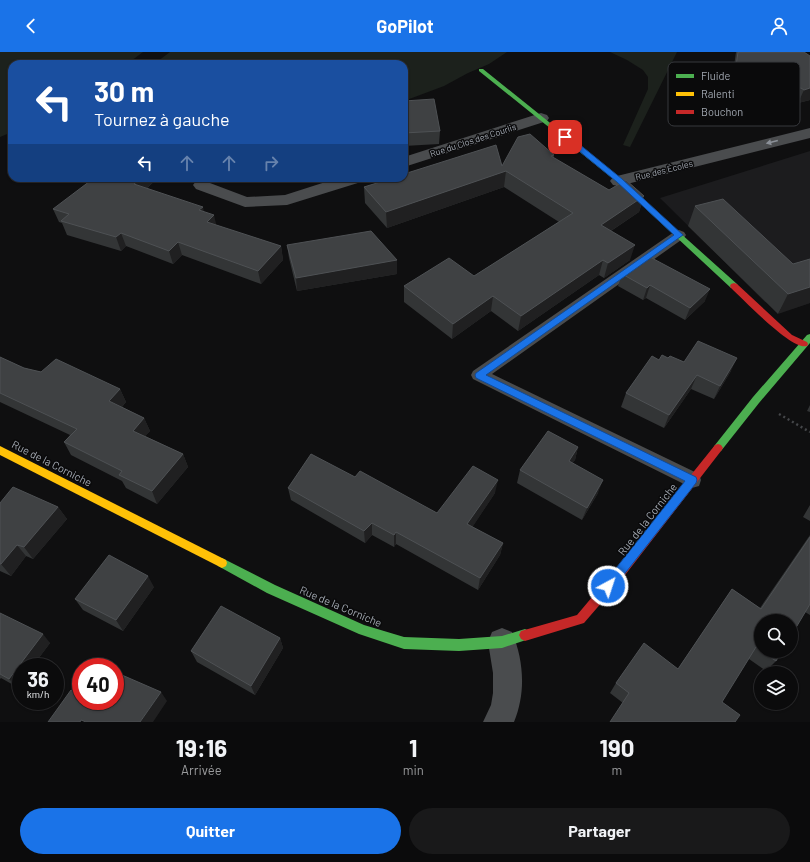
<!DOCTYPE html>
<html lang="fr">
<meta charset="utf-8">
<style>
:root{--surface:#0b0b0c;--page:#19191a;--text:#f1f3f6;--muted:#9a9b9d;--line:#2b2b2d;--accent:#1a73e8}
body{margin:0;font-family:Barlow,sans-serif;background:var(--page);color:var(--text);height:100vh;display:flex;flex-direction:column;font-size:15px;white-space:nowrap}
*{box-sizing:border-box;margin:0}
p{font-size:13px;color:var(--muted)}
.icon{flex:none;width:22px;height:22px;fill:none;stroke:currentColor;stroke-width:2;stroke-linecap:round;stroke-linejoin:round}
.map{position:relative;height:670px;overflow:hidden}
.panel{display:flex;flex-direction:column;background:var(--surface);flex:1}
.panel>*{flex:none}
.banner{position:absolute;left:8px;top:8px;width:400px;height:122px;border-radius:12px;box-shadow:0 1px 3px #0004,0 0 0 1px var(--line);background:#1a4fa0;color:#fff;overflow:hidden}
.fabs{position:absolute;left:754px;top:562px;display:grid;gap:8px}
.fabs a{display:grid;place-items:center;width:44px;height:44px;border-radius:50%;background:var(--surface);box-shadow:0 1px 3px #0004,0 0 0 1px var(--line);font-size:20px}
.speed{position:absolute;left:12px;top:606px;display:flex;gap:8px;font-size:20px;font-weight:700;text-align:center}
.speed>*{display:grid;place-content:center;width:52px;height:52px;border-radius:50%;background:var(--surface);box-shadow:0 1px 3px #0004,0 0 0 1px var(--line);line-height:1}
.speed small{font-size:10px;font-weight:400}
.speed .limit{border:6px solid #d22;background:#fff;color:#111}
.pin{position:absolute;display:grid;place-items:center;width:34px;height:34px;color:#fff;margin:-17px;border-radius:8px;box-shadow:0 2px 6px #0006}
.me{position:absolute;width:44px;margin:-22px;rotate:40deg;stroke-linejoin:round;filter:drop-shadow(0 0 3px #0008)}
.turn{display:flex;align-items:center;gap:14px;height:84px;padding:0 20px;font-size:18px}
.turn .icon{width:52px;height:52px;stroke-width:2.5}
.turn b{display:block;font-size:28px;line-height:34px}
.lanes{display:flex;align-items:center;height:38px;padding:0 20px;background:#0003;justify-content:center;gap:20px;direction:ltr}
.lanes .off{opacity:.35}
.eta{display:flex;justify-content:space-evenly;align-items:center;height:68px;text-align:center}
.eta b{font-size:24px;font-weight:700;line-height:28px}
.button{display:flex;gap:8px;margin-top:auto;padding:8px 20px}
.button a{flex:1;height:46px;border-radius:24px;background:var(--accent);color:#fff;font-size:16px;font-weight:700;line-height:46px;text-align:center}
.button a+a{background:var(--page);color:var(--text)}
header{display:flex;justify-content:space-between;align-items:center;height:52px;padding:0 20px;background:var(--accent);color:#fff;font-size:18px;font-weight:700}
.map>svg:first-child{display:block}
</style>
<header><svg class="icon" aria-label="back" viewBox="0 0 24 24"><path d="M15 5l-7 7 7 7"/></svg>GoPilot<svg class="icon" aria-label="person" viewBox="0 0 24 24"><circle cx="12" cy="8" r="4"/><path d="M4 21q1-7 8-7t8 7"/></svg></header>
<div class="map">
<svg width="810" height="670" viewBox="0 0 810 670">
<rect width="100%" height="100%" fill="#0f0f10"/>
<path fill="#1c1c1e" d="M810,99V251L792,257L765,250L660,146Z"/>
<path fill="#1c211c" d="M0,0H143L127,12H12V80L0,85Z
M170,0H507L489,12L468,21L444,34L404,49V12H154Z
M610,0H677L630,95L623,93L648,37V25L643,18L627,8Z"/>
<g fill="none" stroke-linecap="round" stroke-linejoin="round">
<path stroke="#45474a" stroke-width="2.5" stroke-dasharray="2 3" stroke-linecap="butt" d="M779,362L810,380"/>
<path fill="#4a4c4e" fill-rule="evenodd" d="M679,178L684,180L686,183L684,186L492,322L699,422L701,428L699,434L692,436L473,327L471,323L473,319L674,180Z"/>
<path fill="#4a4c4e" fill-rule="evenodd" d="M541,61L547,63L549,66L547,69L404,115V105Z
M810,76V86L619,134L613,133L610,129L613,125Z
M338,126H364L361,130L287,153L245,155L196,137L193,133L196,129L202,128L247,145L285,143Z
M502,576L512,580C524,609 526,641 514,670H483L491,653L493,641V621L488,590L492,580Z"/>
<path fill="#4caf50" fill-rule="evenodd" d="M479,17H483L621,128L737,232L738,234L737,236H731L617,130L479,19Z
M810,282V291L759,351L721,399L718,400L715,399L713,396L715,393L753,345L807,283Z
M222,506L275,533L364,573L404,585L459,587L502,584L525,577L529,579L531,583L529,587L502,596L459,599L404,597L359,582L267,541L218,514L217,511L218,508Z"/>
<path fill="#ffc107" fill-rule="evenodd" d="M0,394L226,508L227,511L226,514L222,516L218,514L0,403Z"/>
<path fill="#c62828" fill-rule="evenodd" d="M734,231L737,232L792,283L807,290L808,292L807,294C792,299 744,248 731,236L730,234L731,232Z
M718,392L721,393L723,396L721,399L622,527L584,571L525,589L521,587L519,583L521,579L577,563L614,519L715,393Z"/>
</g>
<path fill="#333536" d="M736,0H804L810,48L798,51L796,49L712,71L681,45L685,32L733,21Z
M404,49L440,79L439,92L404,94Z
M554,103V106L609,138L644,144L639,160L611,179L630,208L604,226L599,223L518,279L491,259L452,287L404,250V234L474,224L559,170L504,135L387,176L365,151L364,135L502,114Z
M157,127L147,136L204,160L216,173L281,194L283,208L261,232L182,203L173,212L126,194L121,199L67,183L62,171L59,170L53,157Z
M695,154L793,212L810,207L778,262L688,174Z
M287,193L397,208V222L297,239L289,206Z
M622,222L705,249L685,268L646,246L643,248L618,234Z
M0,305L24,316L41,320L120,337L126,350L122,355L144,366L150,379L145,384L183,402L188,415L157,452L126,436L122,429L71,403L64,390L70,383L0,350Z
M668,306L684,310L731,319L714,347L691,337L664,376L621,355L626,341Z
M810,353V360L807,359Z
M578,395L575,408L572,411L598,441L582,468L517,431L520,418Z
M355,425L437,461L495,441L472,475L503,491L500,503L478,538L396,492L394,495L372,483L365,491L291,448L288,436Z
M0,451L58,455L67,467L33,507L26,504L11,524L0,519Z
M810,453V469L803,465Z
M810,483V563L805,560L776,609L766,619L749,607L623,651L610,641L616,631L678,617L732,537L760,556Z
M154,535L123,579L83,558L75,547Z
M0,561L50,591L17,635L1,626L0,627Z
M280,586L283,596L255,643L197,610L191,599Z"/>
<path fill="#202021" d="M801,36L796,49L712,71L717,58Z
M810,36V48L798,51L804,38Z
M506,119L504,135L387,176L386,160Z
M139,126H157V127L143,139L134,132Z
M644,144L639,160L597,188L601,173Z
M203,155L206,168L199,158Z
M214,163L217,176L207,170Z
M121,181L126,194L121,199L116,185Z
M178,190L182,203L173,212L169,199Z
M635,193L630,208L604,226L608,211Z
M281,194L283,208L261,232L258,219Z
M397,208V222L297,239L296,226Z
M603,208L599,223L518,279L521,264Z
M650,233L646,246L643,248L647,236Z
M810,235V251L778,262L788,242Z
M710,237L705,249L685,268L690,256Z
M493,244L491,259L452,287L453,272Z
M737,306L731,319L714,347L720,334Z
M697,323L691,337L664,376L669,363Z
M120,337L126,350L115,362L109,349Z
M144,366L150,379L138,392L133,379Z
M578,395L575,408L565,422L569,409Z
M183,402L188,415L157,452L152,439Z
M498,428L495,441L466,485L467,472Z
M603,428L598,441L582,468L587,456Z
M58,455L67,467L33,507L24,495Z
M372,471V483L365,491L364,479Z
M396,480V492L394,495V483Z
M503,491L500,503L478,538L480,526Z
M17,493L26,504L11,524L1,512Z
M148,524L154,535L123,579L116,568Z
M43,582L50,591L32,615H21V630L17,635L9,627Z
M280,586L283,596L255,643L251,634Z
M161,640L167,649L153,670H140Z"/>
<path fill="#3f4143" stroke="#4e5154" d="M738,0H804L810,4V36L804,38L801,36L717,58L685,32L735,21Z
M434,47L440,79L404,81V49Z
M530,82L554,103L551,104L609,138L626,128L644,144L601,173L635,193L608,211L603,208L521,264L493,244L453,272L404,234L449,206L474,224L573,161L506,119L386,160L364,135L393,126H404V122L496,93L502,114L518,85Z
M94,126H139L137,127L139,128L134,132L203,155L199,158L214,163L207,170L281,194L258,219L178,190L169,199L121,181L116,185L61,169L69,162L53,157Z
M723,147L793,212L810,207V235L788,242L695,154Z
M371,179L397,208L296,226L287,193Z
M648,204L710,237L690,256L650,233L647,236L622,222Z
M698,289L737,306L720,334L697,323L669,363L626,341L652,304L659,308L662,303L668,306L670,304L684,310Z
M0,305L24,316L41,320L56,307L120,337L109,349L144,366L133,379L183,402L152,439L119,423L122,419L64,390L77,377L0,341Z
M548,379L578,395L569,409L603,428L587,456L520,418Z
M311,402L355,425L360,419L437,461L473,414L498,428L467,472L503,491L480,526L396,480L394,483L372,471L364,479L288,436Z
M13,435L58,455L24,495L17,493L1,512H0V451Z
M810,485V552L791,584V569H761V599L756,595L722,650L740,663L735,670H610L629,641L616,631L644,591L678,617L732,537L761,557Z
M109,503L148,524L116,568L75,547Z
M221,554L280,586L251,634L191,599Z
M0,561L43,582L9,627L0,622Z
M761,599H782L776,609Z
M115,620L161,640L140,670H86L81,668L80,670H48L71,638L81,644V649H88L92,651L94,649H115Z"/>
<defs><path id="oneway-solid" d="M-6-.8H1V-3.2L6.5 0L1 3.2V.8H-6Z"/></defs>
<use fill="#8b9098" href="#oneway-solid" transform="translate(772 90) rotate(166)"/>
<path fill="#1a73e8" stroke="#114b97" d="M563,83H568L622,127L683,183L486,323L696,425L697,428L696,431L612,538L608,539L605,538L603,534L605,530L685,429L476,326L475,323L476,321L674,183L617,130L563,86Z"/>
<g text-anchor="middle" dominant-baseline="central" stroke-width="3" stroke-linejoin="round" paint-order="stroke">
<g font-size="9" fill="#a1a7b0" stroke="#0a0a0b">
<text transform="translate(473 88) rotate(-18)">Rue du Clos des Courlis</text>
<text transform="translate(664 118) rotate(-14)">Rue des Écoles</text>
</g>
<g font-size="11" fill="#a1a7b0" stroke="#0a0a0b">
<text transform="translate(52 411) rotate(27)">Rue de la Corniche</text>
<text transform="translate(647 467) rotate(-52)">Rue de la Corniche</text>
<text transform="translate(341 554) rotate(23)">Rue de la Corniche</text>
</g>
</g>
<rect x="668" y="10" width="132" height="64" rx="6" fill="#0a0a0b" stroke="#37393d" stroke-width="1"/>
<rect x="676" y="22" width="18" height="4" fill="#4caf50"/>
<rect x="676" y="40" width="18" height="4" fill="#ffc107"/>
<rect x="676" y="58" width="18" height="4" fill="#c62828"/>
<g font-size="11" fill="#a1a7b0">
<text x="701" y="28">Fluide</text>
<text x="701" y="46">Ralenti</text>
<text x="701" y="64">Bouchon</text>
</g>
</svg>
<div class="fabs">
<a><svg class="icon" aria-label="search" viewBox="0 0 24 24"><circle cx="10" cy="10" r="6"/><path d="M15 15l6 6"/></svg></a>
<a><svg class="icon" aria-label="layers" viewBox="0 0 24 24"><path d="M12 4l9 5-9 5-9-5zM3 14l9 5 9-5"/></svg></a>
</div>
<div class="speed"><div>36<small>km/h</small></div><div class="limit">40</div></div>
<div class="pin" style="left:565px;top:85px;background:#d93025"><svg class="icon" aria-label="arrive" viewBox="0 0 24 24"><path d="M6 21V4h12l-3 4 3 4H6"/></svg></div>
<svg class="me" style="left:608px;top:534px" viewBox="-20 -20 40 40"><circle r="17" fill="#1a73e8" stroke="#fff" stroke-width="3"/><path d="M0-11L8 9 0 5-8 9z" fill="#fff"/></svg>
<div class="banner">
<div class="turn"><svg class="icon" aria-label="left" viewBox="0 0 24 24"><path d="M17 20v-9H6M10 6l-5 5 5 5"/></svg><div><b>30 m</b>Tournez à gauche</div></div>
<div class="lanes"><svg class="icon" aria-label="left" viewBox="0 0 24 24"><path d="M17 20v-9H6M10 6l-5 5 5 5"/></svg><svg class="icon off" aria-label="ahead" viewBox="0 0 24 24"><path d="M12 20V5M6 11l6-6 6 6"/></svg><svg class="icon off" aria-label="ahead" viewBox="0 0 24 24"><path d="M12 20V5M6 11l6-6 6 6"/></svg><svg class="icon off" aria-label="right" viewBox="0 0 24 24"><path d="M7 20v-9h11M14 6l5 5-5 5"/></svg></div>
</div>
</div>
<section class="panel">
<div class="eta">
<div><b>19:16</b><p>Arrivée</p></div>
<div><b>1</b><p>min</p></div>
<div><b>190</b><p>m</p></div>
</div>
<div class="button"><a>Quitter</a><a>Partager</a></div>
</section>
